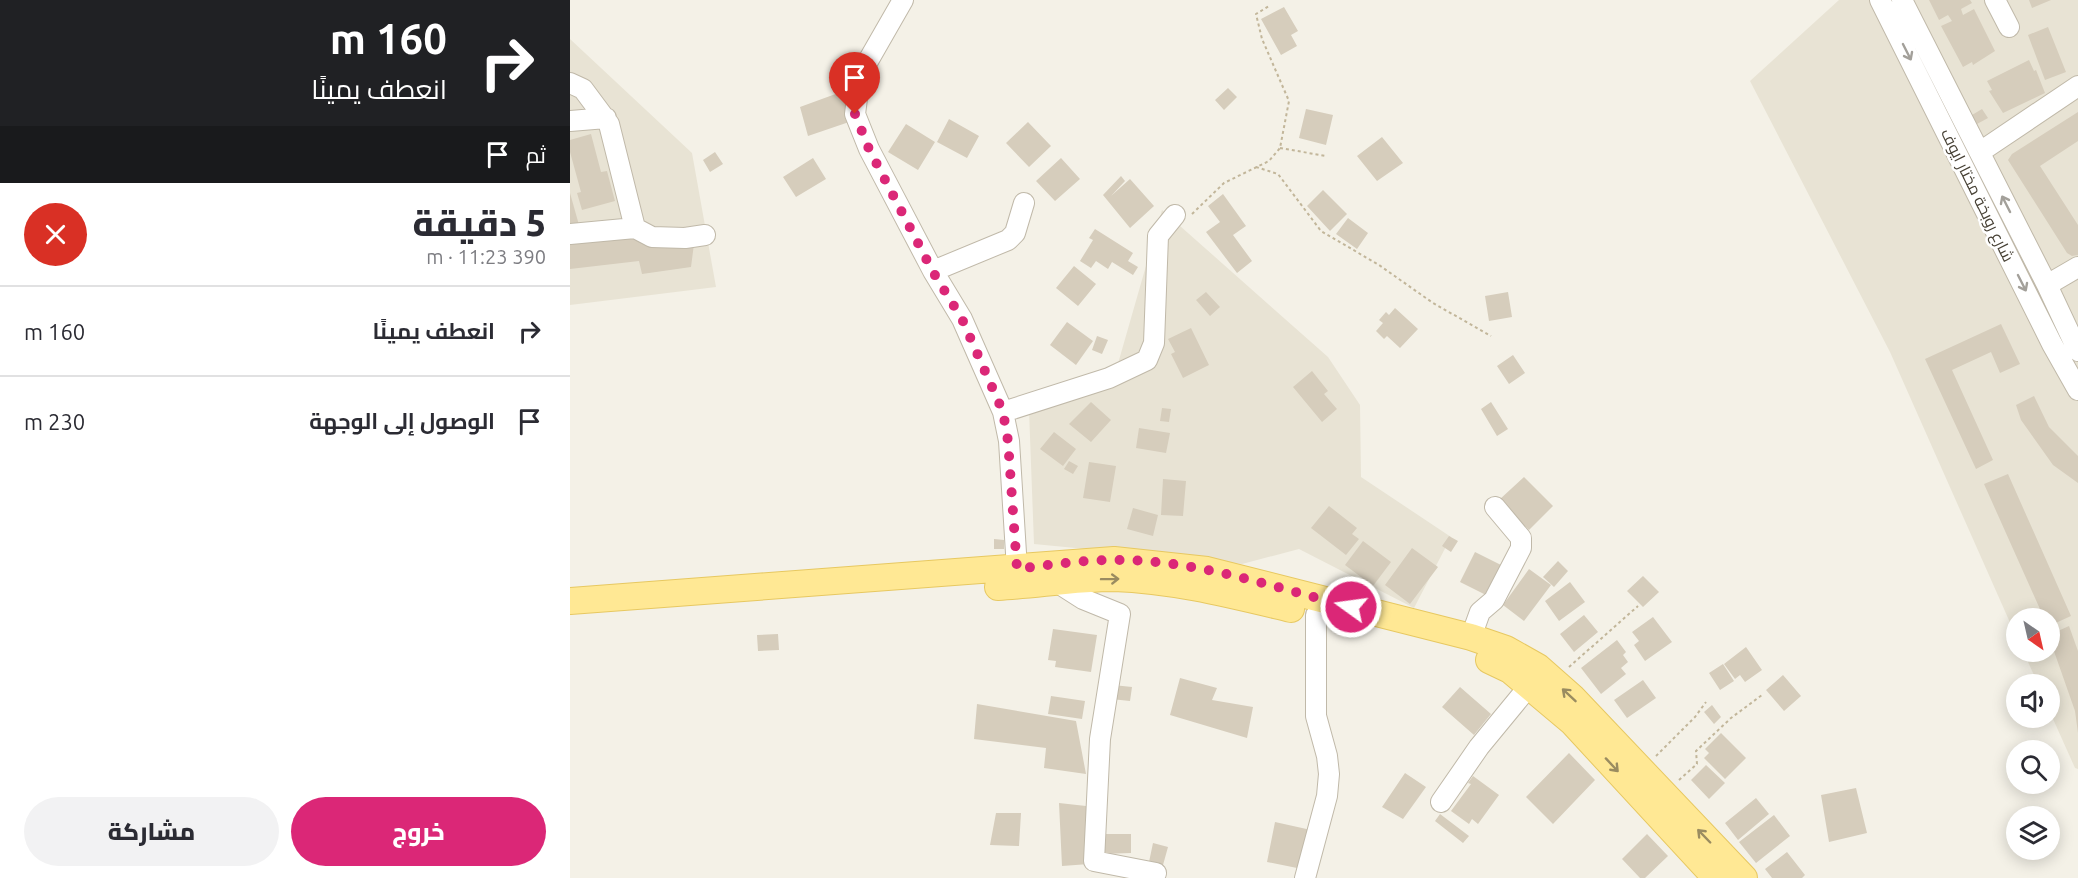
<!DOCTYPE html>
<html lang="ar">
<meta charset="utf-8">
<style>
:root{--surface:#fff;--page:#f2f2f3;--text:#2b2b33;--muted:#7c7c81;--line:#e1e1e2;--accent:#db2777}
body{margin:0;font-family:Ubuntu,Cairo,sans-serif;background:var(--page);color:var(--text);direction:rtl;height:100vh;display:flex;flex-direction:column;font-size:22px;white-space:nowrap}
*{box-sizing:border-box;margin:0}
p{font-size:20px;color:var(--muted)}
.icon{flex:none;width:33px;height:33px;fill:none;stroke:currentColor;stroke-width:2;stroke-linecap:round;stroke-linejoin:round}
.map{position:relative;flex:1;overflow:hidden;direction:ltr}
.sheet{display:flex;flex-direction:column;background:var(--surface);width:570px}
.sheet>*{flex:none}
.guide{background:#202124;color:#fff;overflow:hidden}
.needle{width:39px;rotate:146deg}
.controls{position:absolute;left:1436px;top:608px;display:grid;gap:12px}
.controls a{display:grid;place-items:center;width:54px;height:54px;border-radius:50%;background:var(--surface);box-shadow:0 3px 15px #0003;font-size:30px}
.pin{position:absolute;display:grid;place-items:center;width:51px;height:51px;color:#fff;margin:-62px -26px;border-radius:50% 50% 50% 0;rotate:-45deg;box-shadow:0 0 6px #0007}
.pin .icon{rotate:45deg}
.me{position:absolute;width:66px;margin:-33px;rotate:284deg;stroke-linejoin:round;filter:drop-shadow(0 0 4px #0008)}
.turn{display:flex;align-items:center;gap:21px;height:126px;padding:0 24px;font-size:27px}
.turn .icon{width:78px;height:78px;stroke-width:2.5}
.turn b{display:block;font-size:42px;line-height:51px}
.then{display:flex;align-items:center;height:57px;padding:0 24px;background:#0003;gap:12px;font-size:22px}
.round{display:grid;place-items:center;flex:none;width:63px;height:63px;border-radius:32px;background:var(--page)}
.head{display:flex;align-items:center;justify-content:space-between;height:102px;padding:0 24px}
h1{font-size:36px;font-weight:800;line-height:45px}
.button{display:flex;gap:12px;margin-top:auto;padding:12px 24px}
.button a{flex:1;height:69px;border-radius:36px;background:var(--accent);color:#fff;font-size:24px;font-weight:800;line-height:69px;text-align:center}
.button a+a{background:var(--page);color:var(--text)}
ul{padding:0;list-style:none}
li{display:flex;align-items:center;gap:18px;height:90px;padding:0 24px;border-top:2px solid var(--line)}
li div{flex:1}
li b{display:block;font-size:22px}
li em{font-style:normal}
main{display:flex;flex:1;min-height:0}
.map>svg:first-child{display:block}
</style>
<main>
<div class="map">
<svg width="1508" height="878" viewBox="0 0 1508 878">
<rect width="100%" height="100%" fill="#f4f1e7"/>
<path fill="#e8e3d4" d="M1269,0H1508V769L1505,768L1479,710V684H1468L1453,651H1479V618H1446V636L1320,352L1180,81Z
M0,39L122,153L146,287L0,305Z
M592,210L758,357L790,405L791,477L881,537L844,608L729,549L672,564L464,544L459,410L543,381Z"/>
<path fill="#d6cdbc" d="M1359,0H1400L1402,3L1391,9L1393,15L1404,9L1425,51L1403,65L1402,62L1393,67L1371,26L1382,21L1378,15L1369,20Z
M1459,0H1481L1462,8Z
M714,7L728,31L721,35L727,46L711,55L691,19Z
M1478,27L1496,72L1475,80L1458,35Z
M1459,60L1464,71L1466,70L1475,93L1433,113L1419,91L1422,90L1417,81Z
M658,88L667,97L654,110L645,100Z
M271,92L282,121L238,136L230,107Z
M736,109L763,115L756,145L729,138Z
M1412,109L1418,118L1407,124L1402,115Z
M1508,112V141L1470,166L1508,225V255L1502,256L1497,253L1438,160L1442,154Z
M379,119L409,136L397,158L367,142Z
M458,122L481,146L459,167L436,143Z
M336,124L365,142L348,170L318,152Z
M21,134L31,172L37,171L45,201L12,210L7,193L11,192L0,152V140Z
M812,137L833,163L807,181L787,156Z
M145,152L153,164L140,172L133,160Z
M243,158L256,179L226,197L213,177Z
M491,158L510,179L485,201L466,181Z
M551,176L555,181L541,196L560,179L584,206L560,228L533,195Z
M753,190L777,214L760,231L737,206Z
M0,193L9,225L0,227Z
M653,194L676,226L663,235L682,261L667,273L636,232L650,222L638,206Z
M778,218L798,233L787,249L766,234Z
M525,229L563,253L558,261L568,267L563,275L542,262L538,269L526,261L521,268L510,261L523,240L519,238Z
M63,236L124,244L121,267L72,274L69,261L0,269V244Z
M504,266L526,284L508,306L486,288Z
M636,292L650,307L640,316L626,300Z
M938,292L942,317L919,321L915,296Z
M825,308L848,329L830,348L817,336L814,339L806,331L813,323L809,320L816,312L819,315Z
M497,322L523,341L506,365L480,345Z
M1431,324L1450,364L1430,373L1421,352L1382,370L1423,460L1406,469L1355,359Z
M621,328L639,365L613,378L601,354L605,352L598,339Z
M527,336L538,340L532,354L522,350Z
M943,355L955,373L939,384L927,366Z
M742,371L758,391L754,394L767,409L752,422L723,387Z
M1464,396L1479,427L1508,456V483L1483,465L1451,420L1446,405Z
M521,402L541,420L521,442L499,424Z
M921,402L938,429L927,436L911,409Z
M592,408L601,409L599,422L590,421Z
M569,428L600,433L596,453L566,448Z
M484,432L506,449L493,466L470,449Z
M499,461L508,466L503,474L494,469Z
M519,462L546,466L540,502L513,498Z
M1438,474L1501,616L1479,626V618H1474L1414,484Z
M954,477L983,506L959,530L929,500Z
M593,479L616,481L613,516L591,515Z
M759,506L787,528L782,534L789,539L776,555L741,528Z
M563,508L588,515L583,536L557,529Z
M879,536L888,541L881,552L872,546Z
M424,539L434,540V549H424Z
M793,541L821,562L803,586L775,565Z
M842,548L868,567L840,604L815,585Z
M905,552L933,566L918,596L890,582Z
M988,561L998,571L984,587L973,577Z
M959,569L981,585L954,621L933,605Z
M1073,576L1089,592L1073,607L1057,591Z
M1000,582L1015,602L989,621L975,601Z
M1014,615L1028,632L1004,652L990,634Z
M1083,617L1102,642L1075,661L1064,645L1069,641L1062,632Z
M1499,626L1508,651V733L1505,711L1479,637V635Z
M483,629L527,635L521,672L485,667L486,661L478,660Z
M208,634L209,650L188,651L187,635Z
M1047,640L1056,652L1053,655L1058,662L1051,668L1056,674L1031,694L1011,668Z
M1176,647L1192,670L1175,682L1170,675L1165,679L1154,664Z
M1153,664L1164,681L1150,690L1139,673Z
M1213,675L1231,696L1214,711L1196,690Z
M610,678L647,688L642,700L683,707L677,738L600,715Z
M1073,680L1086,698L1057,718L1044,700Z
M543,685L562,687L560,701L541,699Z
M890,687L921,714L904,735L872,707Z
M481,696L515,701L512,719L478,714Z
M407,704L506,721L516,774L474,768L476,748L404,739Z
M1142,705L1151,717L1144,724L1134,712Z
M1151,733L1176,758L1155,779L1134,758L1139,753L1135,749Z
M999,753L1025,780L983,824L956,797Z
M1136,765L1155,783L1139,799L1121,780Z
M835,773L856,787L833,819L812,807Z
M903,776L929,795L908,824L902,819L899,824L881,811L901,784L898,783Z
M1286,788L1297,833L1259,842L1251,795Z
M1186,798L1199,814L1168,840L1155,823Z
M489,803L516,806L519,864L492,866Z
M426,813H451L449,846L420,845Z
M870,814L899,836L893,843L865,821Z
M1204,815L1220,836L1186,863L1169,842Z
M705,822L741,830L732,869L697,862Z
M532,834H561V853L532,854Z
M1077,834L1098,856L1075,878H1070L1052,859Z
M583,843L598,847L593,865L579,862Z
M1217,852L1235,875L1232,878H1202L1195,869Z"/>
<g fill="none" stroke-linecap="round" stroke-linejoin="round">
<g stroke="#c0b9a9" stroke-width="22">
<path id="minor" d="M333,0L290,75L285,114L299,149L363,271L392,319L433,412L439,441L447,569
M1310,0L1482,344L1508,390
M1332,0L1477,285L1508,351
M1425,0L1439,27
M0,83L13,89L39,124L65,228
M0,121L36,118
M1410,152L1508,86
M0,234L65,228L82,237L115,238L135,235
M363,271L438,240L445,233L454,203
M1477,285L1508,267
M433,412L539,378L577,360L584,343L588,236L605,215
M488,583L513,599L550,614L530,739L524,861L586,873
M901,637L910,612L924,600L951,548V538L925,507
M871,802L909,747L960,685
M735,878L757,796L759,774L757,756L746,716V615"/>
</g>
<g stroke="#e7c861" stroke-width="28">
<path id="major" d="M428,587C465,585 507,578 544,578C604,580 662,595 721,609
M0,601L544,560L637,570L901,637L936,649L968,667L1002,697L1174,878
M919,660L940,670L1002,722L1146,878"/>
</g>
<path stroke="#c2b69a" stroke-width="2" stroke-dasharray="3 3" stroke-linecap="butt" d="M710,148L756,156
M686,167L708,174L751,231L809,265L863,303L921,336
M622,214L654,183L699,161L710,148L719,101L692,39L686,14L699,6
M999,667L1068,606
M1086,756L1125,717L1136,702
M1109,780L1127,764L1126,751L1161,718L1192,695"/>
<use href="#minor" stroke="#fff" stroke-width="20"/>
<use href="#major" stroke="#ffe894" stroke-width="26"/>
</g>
<defs><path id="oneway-shaft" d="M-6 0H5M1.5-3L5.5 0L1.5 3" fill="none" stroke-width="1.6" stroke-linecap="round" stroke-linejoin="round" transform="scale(1.5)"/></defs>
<g stroke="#a3a09a">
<use href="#oneway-shaft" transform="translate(1337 52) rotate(63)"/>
<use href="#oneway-shaft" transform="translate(1436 204) rotate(-117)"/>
<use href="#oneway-shaft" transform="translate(1452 283) rotate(63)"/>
</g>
<g stroke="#9a8c60">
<use href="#oneway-shaft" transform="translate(540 579) rotate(-1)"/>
<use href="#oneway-shaft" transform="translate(999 695) rotate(-137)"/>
<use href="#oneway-shaft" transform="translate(1042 765) rotate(47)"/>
<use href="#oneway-shaft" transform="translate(1134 836) rotate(-134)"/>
</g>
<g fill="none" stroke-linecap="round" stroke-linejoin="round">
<path stroke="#db2777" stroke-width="10" stroke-dasharray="0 18" d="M285,114L299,149L363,272L392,319L433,412L438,441L447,569C479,565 511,560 543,560C624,559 703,587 781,607"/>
</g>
<g text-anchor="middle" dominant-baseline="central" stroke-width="5" stroke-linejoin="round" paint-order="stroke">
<g font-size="16" fill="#474135" stroke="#fff">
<text transform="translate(1408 195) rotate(64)">شارع روبخة مختار ايوف</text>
</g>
</g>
</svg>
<div class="controls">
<a><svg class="needle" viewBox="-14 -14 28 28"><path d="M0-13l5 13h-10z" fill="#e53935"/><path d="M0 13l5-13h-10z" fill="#7c7c81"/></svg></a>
<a><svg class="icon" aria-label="sound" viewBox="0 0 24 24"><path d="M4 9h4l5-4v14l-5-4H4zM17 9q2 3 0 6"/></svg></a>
<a><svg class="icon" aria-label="search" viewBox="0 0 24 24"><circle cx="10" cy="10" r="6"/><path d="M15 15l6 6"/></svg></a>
<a><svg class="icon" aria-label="layers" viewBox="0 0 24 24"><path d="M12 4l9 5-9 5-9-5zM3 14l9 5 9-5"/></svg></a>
</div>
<div class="pin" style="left:285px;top:114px;background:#d93025"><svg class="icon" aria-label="arrive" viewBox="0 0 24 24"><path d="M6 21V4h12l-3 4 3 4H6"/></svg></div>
<svg class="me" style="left:781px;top:607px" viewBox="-20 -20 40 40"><circle r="17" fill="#db2777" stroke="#fff" stroke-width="3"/><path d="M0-11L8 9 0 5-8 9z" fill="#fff"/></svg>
</div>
<section class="sheet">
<div class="guide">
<div class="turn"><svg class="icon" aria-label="right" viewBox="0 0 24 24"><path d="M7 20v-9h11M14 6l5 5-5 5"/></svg><div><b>160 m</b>انعطف يمينًا</div></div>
<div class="then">ثم<svg class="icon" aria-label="arrive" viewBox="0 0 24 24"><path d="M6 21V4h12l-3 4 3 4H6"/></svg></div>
</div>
<div class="head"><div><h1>5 دقيقة</h1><p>390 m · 11:23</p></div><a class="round" style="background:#d93025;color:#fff"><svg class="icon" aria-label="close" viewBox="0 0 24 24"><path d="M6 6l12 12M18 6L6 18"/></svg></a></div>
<ul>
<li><svg class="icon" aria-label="right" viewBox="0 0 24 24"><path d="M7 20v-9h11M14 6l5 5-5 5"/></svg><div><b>انعطف يمينًا</b></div><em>160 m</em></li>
<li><svg class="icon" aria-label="arrive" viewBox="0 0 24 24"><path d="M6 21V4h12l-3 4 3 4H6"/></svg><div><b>الوصول إلى الوجهة</b></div><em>230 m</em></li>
</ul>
<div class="button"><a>خروج</a><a>مشاركة</a></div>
</section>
</main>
